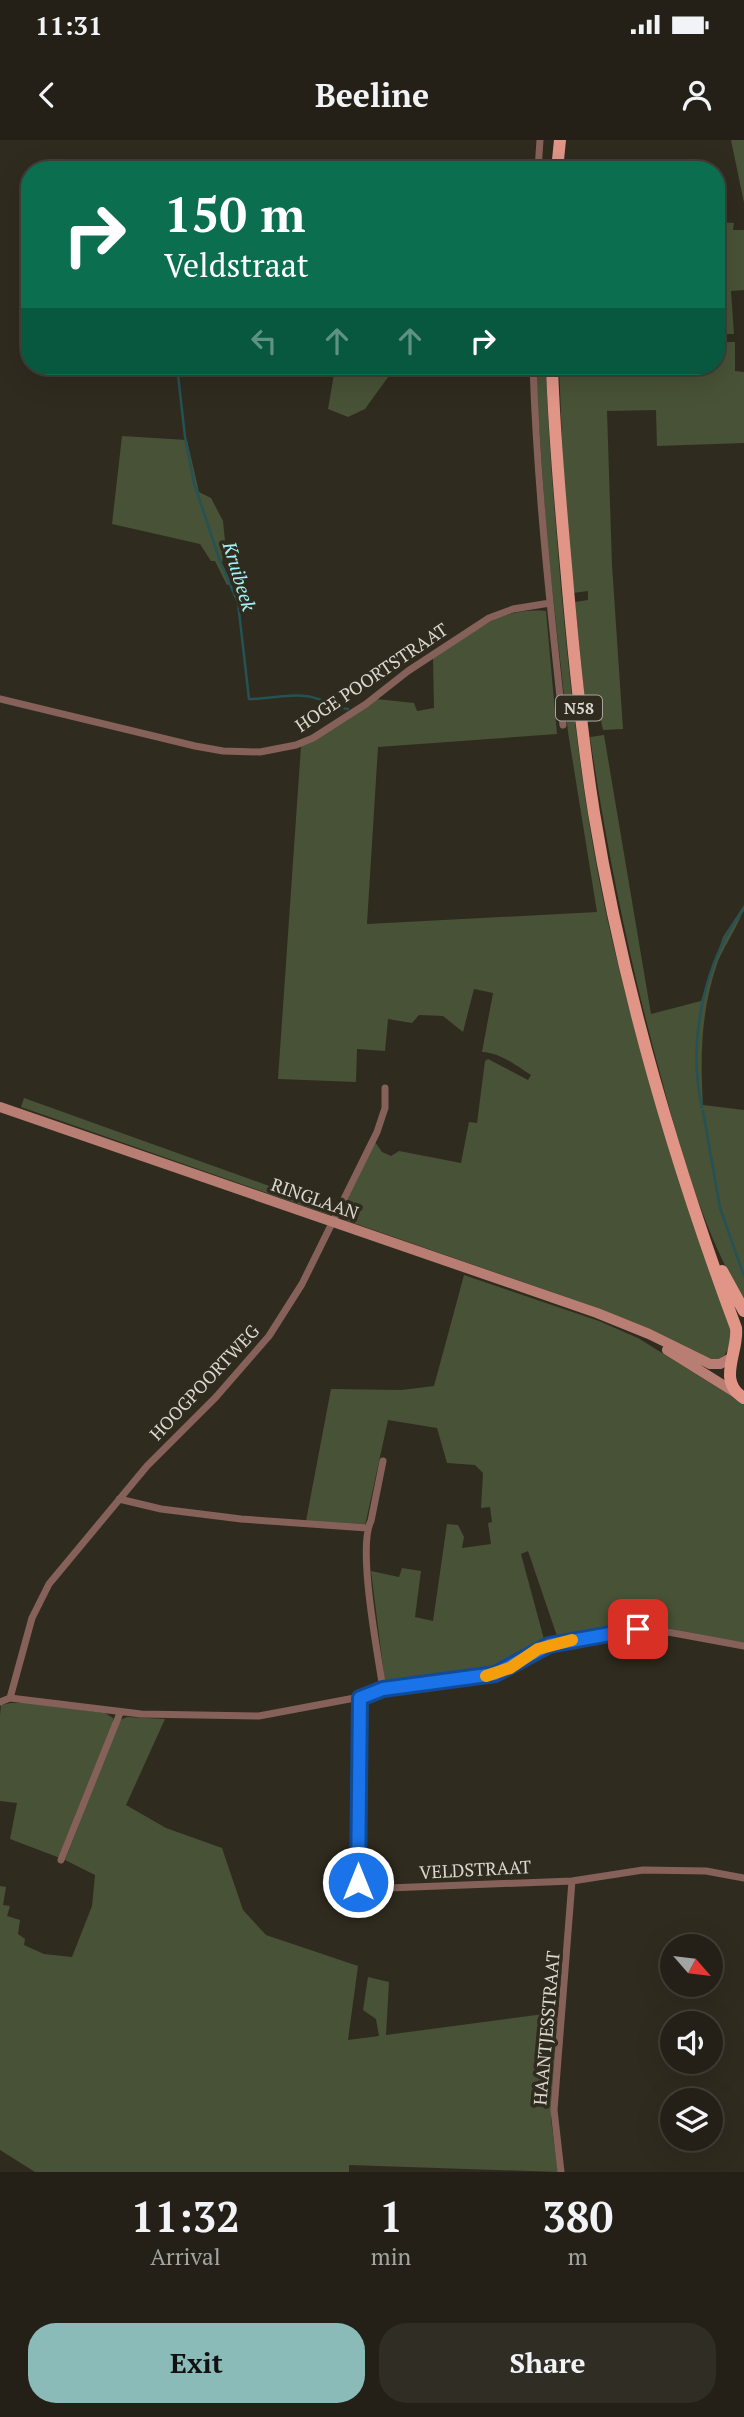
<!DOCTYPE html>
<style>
:root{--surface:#242017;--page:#302d24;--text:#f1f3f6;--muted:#a3a3a1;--line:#413e36;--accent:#8bbbb9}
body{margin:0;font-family:"PT Serif",serif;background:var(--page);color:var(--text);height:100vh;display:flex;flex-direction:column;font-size:26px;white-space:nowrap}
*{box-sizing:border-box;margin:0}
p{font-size:23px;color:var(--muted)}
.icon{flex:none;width:38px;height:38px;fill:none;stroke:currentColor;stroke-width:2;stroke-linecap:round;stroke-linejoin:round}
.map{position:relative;height:2032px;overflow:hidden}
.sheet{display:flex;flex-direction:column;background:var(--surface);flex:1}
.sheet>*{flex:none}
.hud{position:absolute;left:21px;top:21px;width:704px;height:214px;border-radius:28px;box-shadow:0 7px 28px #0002,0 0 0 2px var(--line);background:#0b6e4f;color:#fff;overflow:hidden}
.needle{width:46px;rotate:118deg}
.controls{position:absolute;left:660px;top:1794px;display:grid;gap:14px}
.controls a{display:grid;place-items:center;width:63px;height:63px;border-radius:50%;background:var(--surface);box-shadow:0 7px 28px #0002,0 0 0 2px var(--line);font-size:35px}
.pin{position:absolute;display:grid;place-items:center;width:60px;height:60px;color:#fff;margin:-30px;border-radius:14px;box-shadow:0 4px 10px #0006}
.me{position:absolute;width:77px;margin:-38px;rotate:0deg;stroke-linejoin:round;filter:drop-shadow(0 0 5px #0008)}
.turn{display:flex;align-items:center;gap:24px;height:147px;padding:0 28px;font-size:32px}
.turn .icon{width:91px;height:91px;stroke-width:2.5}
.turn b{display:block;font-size:49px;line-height:60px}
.lanes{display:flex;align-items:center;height:66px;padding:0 28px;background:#0003;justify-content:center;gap:35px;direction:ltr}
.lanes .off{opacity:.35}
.eta{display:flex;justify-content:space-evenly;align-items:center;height:119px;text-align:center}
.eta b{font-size:42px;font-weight:800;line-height:49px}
.cta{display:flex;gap:14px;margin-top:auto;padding:14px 28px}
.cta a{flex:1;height:80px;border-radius:28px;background:var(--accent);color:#111;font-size:28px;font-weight:800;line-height:80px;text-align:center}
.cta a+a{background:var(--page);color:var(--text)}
.status{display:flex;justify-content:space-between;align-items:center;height:49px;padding:0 35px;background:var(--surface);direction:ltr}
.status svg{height:19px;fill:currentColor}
header{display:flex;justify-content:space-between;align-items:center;height:91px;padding:0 28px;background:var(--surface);font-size:32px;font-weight:800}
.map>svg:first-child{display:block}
</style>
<div class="status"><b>11:31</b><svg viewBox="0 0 49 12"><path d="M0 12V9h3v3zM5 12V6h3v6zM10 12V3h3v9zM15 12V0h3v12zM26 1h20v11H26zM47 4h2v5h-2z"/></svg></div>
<header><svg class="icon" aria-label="back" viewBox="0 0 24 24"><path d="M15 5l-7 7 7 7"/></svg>Beeline<svg class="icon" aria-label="person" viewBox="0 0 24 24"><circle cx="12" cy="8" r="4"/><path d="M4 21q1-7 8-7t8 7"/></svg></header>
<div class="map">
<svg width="744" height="2032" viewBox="0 0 744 2032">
<rect width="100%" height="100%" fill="#302b1f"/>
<path fill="#485236" d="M731,0H744V63Z
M716,82L734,83L733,90H744V150L731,151L734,194H716Z
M716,202H735V231L744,232V303L657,306L656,270L607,271L612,425L623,589L603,590L601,581L587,582L575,462L588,460V451L573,453L563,323L559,226H716Z
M337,226H396L365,269L348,277L328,269L334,234Z
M535,226H546C548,300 555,374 561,448C571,557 583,666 606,773C638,918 685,1059 734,1199L724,1216L715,1221L603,1170L345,1080L343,1068L375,1002L382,1012L391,1016L399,1011L461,1023L469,982L477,983L485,921L488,919L528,940L531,935C515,925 501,913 482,912L493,853L474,849L463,892L443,876L419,875L412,883L388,879L385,911L357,909L356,942L278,939L301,606L376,559L414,563L417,571L434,568L433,518C472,493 498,467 546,471L557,594L378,607L367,784L597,772L568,592L547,401Z
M122,296L187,300L199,352L211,358L223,381L225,401L222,423L232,444L227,445L215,421H211L200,404L112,384Z
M604,595L651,874L701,861L723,797L744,765C744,777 722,809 717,824C701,871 700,916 703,965L744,970V1161C704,1093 681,1013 661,937C630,824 607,712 590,597Z
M24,958L336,1070L330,1075L21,967Z
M464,1135L599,1181L638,1198L744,1264V1504L663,1487L637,1486L558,1499L528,1411L521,1414L545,1503L518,1520L477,1536L387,1545L385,1543L371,1431L399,1437L402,1428L421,1431L415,1477L433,1481L447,1384L458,1385L464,1397L462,1408L491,1404L488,1383L492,1382L490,1367L481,1368L483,1333L475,1325L447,1323L437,1288L388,1280L365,1386L306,1381L331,1249L401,1250L434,1246Z
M11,1563H28L105,1573L113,1578V1584L60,1718L10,1699L17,1663L0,1661V1576L1,1565Z
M127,1577L165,1579L126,1665L166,1688L222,1708L243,1770L266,1795L358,1826L348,1900L379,1896L376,1879L363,1870L368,1837L389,1842L386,1895L559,1872L551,1979L558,2032L349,2025V2032H35L0,2010V1746L6,1747L3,1765L10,1766L7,1776L20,1780L18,1794L25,1799L24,1805L44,1814L72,1817L92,1766L95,1735L65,1720L120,1580Z"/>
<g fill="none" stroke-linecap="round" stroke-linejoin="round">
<path stroke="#245255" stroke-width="2.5" d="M177,226L185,297L194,343L220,421L238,463L249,559C268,559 287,554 305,556C321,557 332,567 348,569
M702,967C687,903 704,820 744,769
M703,971L720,1068L744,1136"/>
<path stroke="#86615a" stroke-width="7" d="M538,30L540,0
M533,226C537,346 550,465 563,585
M0,559L195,606L223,611L260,612L296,605L313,598L366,564L408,531L489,478L513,469L550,463
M119,1359L161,1369L241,1379L367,1388
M383,1549C378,1515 357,1407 371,1381L383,1321
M360,1557L358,1742L362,1749L572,1741L643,1730L706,1731L744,1738
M10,1558L32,1478L49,1444L147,1326L216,1257L269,1196L302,1144L377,992L385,968V948
M0,1562L10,1558L141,1574L259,1576L360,1557L383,1549L495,1534L549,1505L617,1491L652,1489L744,1506
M61,1720L120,1573
M561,2032L554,1970L572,1741"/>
<path stroke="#b97e73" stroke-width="10" d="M0,967L597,1173L649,1194L710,1224H720L731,1218
M667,1210L736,1253"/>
<path stroke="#e09587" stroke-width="12" d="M557,30L560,0
M552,226C554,293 560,359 566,426C573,509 581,591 594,673C623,849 674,1021 736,1188C739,1212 716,1241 744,1258
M722,1131L744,1171"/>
</g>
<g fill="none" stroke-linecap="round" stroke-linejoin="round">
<g stroke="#114b97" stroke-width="18">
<path id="route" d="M358,1742L360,1558L383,1549L495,1534L549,1505L638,1489"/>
</g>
<use href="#route" stroke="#1a73e8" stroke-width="12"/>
<path stroke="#f59e0b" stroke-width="12" d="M486,1536L510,1528L538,1509L572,1500"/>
</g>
<g text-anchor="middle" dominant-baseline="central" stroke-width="7" stroke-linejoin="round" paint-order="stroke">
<rect fill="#302b1f" stroke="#a8a49b" stroke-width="2" x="556" y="555.5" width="46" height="25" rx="5"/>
<g font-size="16" font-weight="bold" fill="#dbd8d0">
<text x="579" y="568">N58</text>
</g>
<g font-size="18" fill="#dbd8d0" stroke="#302b1f">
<text transform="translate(371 537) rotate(-34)">HOGE POORTSTRAAT</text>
<text transform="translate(315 1058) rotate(19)">RINGLAAN</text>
<text transform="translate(204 1242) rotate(-47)">HOOGPOORTWEG</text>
<text transform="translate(475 1729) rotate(-3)">VELDSTRAAT</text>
<text transform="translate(546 1888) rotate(-85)">HAANTJESSTRAAT</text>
</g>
<g font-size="19" font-style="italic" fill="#a0f3f9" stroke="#302b1f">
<text transform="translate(240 436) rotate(73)">Kruibeek</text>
</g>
</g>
</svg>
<div class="controls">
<a><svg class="needle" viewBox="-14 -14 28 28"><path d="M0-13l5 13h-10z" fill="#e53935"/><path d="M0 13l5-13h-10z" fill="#a3a3a1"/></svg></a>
<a><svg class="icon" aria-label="sound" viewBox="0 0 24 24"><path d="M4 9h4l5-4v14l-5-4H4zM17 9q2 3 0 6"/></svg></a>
<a><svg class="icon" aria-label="layers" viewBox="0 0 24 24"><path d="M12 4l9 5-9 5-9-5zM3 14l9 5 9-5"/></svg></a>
</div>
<div class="pin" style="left:638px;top:1489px;background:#d93025"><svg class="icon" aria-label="arrive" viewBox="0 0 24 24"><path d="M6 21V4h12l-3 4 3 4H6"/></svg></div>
<svg class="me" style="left:358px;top:1742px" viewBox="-20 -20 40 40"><circle r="17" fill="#1a73e8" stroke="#fff" stroke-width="3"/><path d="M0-11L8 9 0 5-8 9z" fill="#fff"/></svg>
<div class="hud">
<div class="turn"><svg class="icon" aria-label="right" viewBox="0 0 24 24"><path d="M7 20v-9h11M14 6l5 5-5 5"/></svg><div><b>150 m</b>Veldstraat</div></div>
<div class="lanes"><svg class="icon off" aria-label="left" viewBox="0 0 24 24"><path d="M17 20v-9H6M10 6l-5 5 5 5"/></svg><svg class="icon off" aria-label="ahead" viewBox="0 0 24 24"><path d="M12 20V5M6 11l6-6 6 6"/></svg><svg class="icon off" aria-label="ahead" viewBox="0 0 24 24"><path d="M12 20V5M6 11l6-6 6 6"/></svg><svg class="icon" aria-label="right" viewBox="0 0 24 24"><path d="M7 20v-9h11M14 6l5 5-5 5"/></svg></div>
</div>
</div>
<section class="sheet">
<div class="eta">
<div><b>11:32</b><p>Arrival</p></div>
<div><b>1</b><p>min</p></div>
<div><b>380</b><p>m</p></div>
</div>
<div class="cta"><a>Exit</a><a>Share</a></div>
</section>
